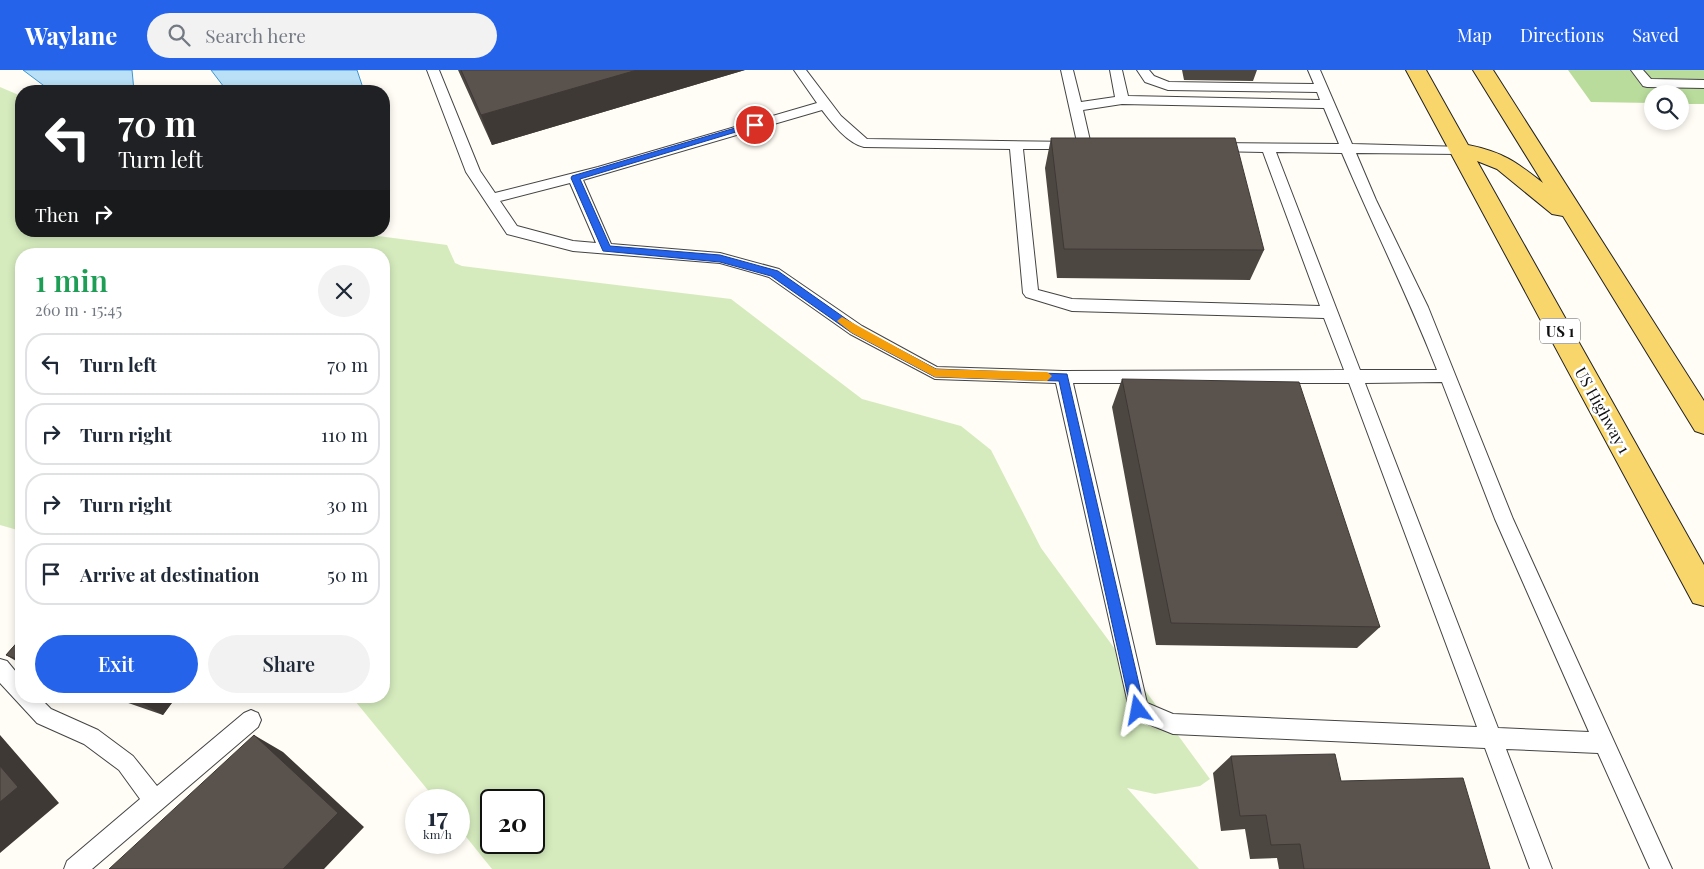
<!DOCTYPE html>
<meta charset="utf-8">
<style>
:root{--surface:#fff;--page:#f2f2f3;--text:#1f2937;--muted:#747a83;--line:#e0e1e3;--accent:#2563eb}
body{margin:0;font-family:"Playfair Display",serif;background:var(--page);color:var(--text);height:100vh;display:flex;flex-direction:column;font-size:19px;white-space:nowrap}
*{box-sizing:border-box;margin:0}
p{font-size:16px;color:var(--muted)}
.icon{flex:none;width:28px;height:28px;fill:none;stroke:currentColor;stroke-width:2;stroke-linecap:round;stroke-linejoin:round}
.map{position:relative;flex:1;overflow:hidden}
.sheet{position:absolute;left:15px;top:178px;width:375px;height:455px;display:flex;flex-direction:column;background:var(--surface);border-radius:20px;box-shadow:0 2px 8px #0003}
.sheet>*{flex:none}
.hud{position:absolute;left:15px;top:15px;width:375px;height:152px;border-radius:20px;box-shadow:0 2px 8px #0003;background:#202124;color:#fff;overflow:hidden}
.controls{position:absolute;left:1644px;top:15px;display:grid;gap:10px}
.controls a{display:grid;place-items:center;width:45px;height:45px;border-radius:50%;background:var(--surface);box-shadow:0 2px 8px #0003;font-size:25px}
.speed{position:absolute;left:405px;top:719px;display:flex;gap:10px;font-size:25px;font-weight:700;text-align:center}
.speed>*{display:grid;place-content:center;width:65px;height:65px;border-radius:50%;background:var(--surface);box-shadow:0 2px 8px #0003;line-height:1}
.speed small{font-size:12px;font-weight:400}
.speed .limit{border:2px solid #111;border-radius:8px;background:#fff;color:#111}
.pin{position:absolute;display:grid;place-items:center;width:42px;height:42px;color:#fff;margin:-21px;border:2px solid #fff;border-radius:50%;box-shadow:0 1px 5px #0007}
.me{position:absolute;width:55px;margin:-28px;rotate:347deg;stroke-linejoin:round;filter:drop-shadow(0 0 4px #0008)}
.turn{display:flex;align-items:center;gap:18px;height:105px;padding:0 20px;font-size:22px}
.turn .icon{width:65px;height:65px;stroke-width:2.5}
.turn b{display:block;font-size:35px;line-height:42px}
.then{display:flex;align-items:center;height:48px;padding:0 20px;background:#0003;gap:10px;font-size:19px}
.round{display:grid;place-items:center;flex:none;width:52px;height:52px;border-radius:26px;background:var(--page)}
.overview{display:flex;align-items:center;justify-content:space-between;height:85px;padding:0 20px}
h1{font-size:30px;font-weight:600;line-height:38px;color:#1e9e55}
.primary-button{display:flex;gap:10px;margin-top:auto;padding:10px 20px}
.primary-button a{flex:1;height:58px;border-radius:30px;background:var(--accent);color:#fff;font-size:20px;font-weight:600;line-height:58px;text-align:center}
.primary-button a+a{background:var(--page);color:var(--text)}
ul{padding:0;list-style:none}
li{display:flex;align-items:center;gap:15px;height:62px;margin:0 10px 8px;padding:0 10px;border:2px solid var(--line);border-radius:20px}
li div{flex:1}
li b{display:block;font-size:19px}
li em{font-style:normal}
header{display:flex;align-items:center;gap:30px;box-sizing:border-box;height:70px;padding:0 25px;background:var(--accent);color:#fff}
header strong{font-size:24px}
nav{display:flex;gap:28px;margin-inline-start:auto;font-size:18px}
.search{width:350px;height:45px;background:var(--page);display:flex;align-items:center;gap:12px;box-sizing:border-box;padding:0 18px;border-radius:28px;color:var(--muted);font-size:19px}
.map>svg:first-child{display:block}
</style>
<header>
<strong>Waylane</strong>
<div class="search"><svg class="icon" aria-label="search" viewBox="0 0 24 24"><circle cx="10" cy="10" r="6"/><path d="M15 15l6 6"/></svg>Search here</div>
<nav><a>Map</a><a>Directions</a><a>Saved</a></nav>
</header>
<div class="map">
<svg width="1704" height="799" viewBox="0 0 1704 799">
<rect width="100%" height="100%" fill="#fffdf5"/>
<path fill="#d5ebbd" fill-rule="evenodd" d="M0,17L21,26V161H366L378,166L447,175L455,193L462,196L731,229L862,329L961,356L991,380L1041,478L1210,709L1200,716L1155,724L1127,718L1199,799H492L459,758V730H436L351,626H384V184H21V461L0,455ZM491,730H534V772H491Z"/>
<path fill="#b9dc9c" d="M1568,0H1704V34H1680V24H1652V33L1591,32Z"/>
<path fill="#b9e0f7" stroke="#3f96cf" d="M23,0H132L134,21H61L47,18Z
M211,0H357L364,21H227Z"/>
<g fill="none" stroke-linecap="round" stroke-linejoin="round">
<g stroke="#444" stroke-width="2">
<path id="service" d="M427,0H439L480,101L495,123L598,97L817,33L794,0H806L841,46L867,69L1077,72L1061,0H1073L1081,32L1115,27L1110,0H1122L1128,26L1320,30L1317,22L1168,20L1145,12L1137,0H1149L1154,6L1169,12L1314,14L1308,0H1320L1352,74L1465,77L1467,80L1465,83L1460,84L1356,83L1376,130L1428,237L1513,449L1672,799H1650L1598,683L1506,679L1552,799H1530L1485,678L1173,664L1131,647L1056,313L935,309L850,264L769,207L720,193L573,181L507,164L466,102ZM1122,34L1324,38L1339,74L1213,73L1208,74L1206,77L1208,80L1213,81L1263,82L1320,236L1072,229L1038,220L1023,79H1072L1078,76L1084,79L1089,78L1091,75L1083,40ZM822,40C832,53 847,73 864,77L1010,79L1023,223L1026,227L1072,241L1324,248L1344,300L1063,301L937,297L862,256L779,199L720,183L611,174L583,110ZM1276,82L1342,83C1373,156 1408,226 1437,300H1360ZM570,113L596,173L573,171L517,156L500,131ZM1442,312L1495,449L1589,662L1498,658L1365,313ZM1073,313H1349L1477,657L1173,644L1147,633Z
M1631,0H1643L1651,9L1704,10V18L1647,17L1643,16Z
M0,589L7,591L21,608V626H38L51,639L98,660L133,686L157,716L244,643L251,640L258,643L261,650L258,657L92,799H64L67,791L140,729L119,700L84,674L37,653L0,613Z"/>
</g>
<g stroke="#222" stroke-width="2">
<path id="primary" d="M1406,0H1426L1468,75C1503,82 1516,92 1543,113L1473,0H1493L1704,331V364L1695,361L1563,146L1552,144L1497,99L1477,91L1704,495V536L1693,533Z"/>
</g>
<use href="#service" fill="#fff" fill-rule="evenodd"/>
<use href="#primary" fill="#f9d66b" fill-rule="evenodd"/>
</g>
<path fill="#4d4742" d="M458,0H745L492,75Z
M1182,0H1257L1253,11L1184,10Z
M1051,68L1264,180L1250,210L1057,208L1045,98Z
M1122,309L1380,557L1357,578L1156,575L1112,337Z
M21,568V594L6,585Z
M108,626H177L163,645Z
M1231,686L1341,711L1490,799H1279L1277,788L1250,789L1245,759L1221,761L1213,703Z"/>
<path fill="#3f3936" d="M637,0H745L492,75L481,45Z
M139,626H177L163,645L136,630Z
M0,665L59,733L0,783Z
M254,665L283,682L364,757L324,799H283Z"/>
<path fill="#5a524d" stroke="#3f3936" d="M461,0H637L481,45Z
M1051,68H1235L1264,180L1064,179Z
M1122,309L1299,312L1380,557L1171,553Z
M21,568V591L6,585Z
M125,626H139L136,630Z
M254,665L338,743L283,799H109Z
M1335,684L1341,711L1463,708L1490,799H1304L1300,774L1271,775L1266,745L1240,746L1231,686Z
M0,696L18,717L0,732Z"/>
<path fill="#2563eb" stroke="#184099" d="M752,53H758L759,55L580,109L610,176L720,185L778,201L859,258L936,299L1067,304L1145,640L1143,644L1138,646L1133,644L1131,640L1059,311L935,307L852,263L771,206L720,192L603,181L571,108L572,106Z"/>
<path fill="#f59e0b" d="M842,247L936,299L1047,302L1052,306L1047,311L935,307L852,263L837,251Z"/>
<g text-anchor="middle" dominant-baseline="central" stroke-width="5" stroke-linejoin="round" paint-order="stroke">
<rect fill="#fff" stroke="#585858" stroke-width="1" x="1540" y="248.5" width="40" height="25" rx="4"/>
<g font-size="15" font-weight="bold" fill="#111">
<text x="1560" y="261">US 1</text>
</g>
<g font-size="16" fill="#111" stroke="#fff">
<text transform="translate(1603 340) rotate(61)">US Highway 1</text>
</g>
</g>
</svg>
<div class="controls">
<a><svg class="icon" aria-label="search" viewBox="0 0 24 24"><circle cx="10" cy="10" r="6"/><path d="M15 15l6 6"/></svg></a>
</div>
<div class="speed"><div>17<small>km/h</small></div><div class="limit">20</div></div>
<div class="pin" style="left:755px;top:55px;background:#d93025"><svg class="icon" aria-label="arrive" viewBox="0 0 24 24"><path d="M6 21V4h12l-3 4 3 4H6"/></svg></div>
<svg class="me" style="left:1138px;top:640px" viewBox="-20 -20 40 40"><path d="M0-17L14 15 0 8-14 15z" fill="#2563eb" stroke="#fff" stroke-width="4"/></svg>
<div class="hud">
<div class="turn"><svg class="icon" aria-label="left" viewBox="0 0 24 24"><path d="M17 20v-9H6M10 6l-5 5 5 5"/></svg><div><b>70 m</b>Turn left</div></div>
<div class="then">Then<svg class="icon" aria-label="right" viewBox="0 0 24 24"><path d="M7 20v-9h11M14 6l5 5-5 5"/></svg></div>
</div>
<section class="sheet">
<div class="overview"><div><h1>1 min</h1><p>260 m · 15:45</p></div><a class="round"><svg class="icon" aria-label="close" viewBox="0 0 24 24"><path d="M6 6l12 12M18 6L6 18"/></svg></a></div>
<ul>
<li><svg class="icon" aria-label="left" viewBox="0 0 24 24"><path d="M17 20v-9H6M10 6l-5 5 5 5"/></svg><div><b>Turn left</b></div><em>70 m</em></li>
<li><svg class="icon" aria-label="right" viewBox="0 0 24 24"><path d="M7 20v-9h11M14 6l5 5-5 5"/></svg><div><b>Turn right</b></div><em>110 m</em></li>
<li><svg class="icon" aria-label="right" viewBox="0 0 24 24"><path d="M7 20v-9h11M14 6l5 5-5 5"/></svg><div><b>Turn right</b></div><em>30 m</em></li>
<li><svg class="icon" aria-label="arrive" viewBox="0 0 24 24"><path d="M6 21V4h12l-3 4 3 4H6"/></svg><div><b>Arrive at destination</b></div><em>50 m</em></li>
</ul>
<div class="primary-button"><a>Exit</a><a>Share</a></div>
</section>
</div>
